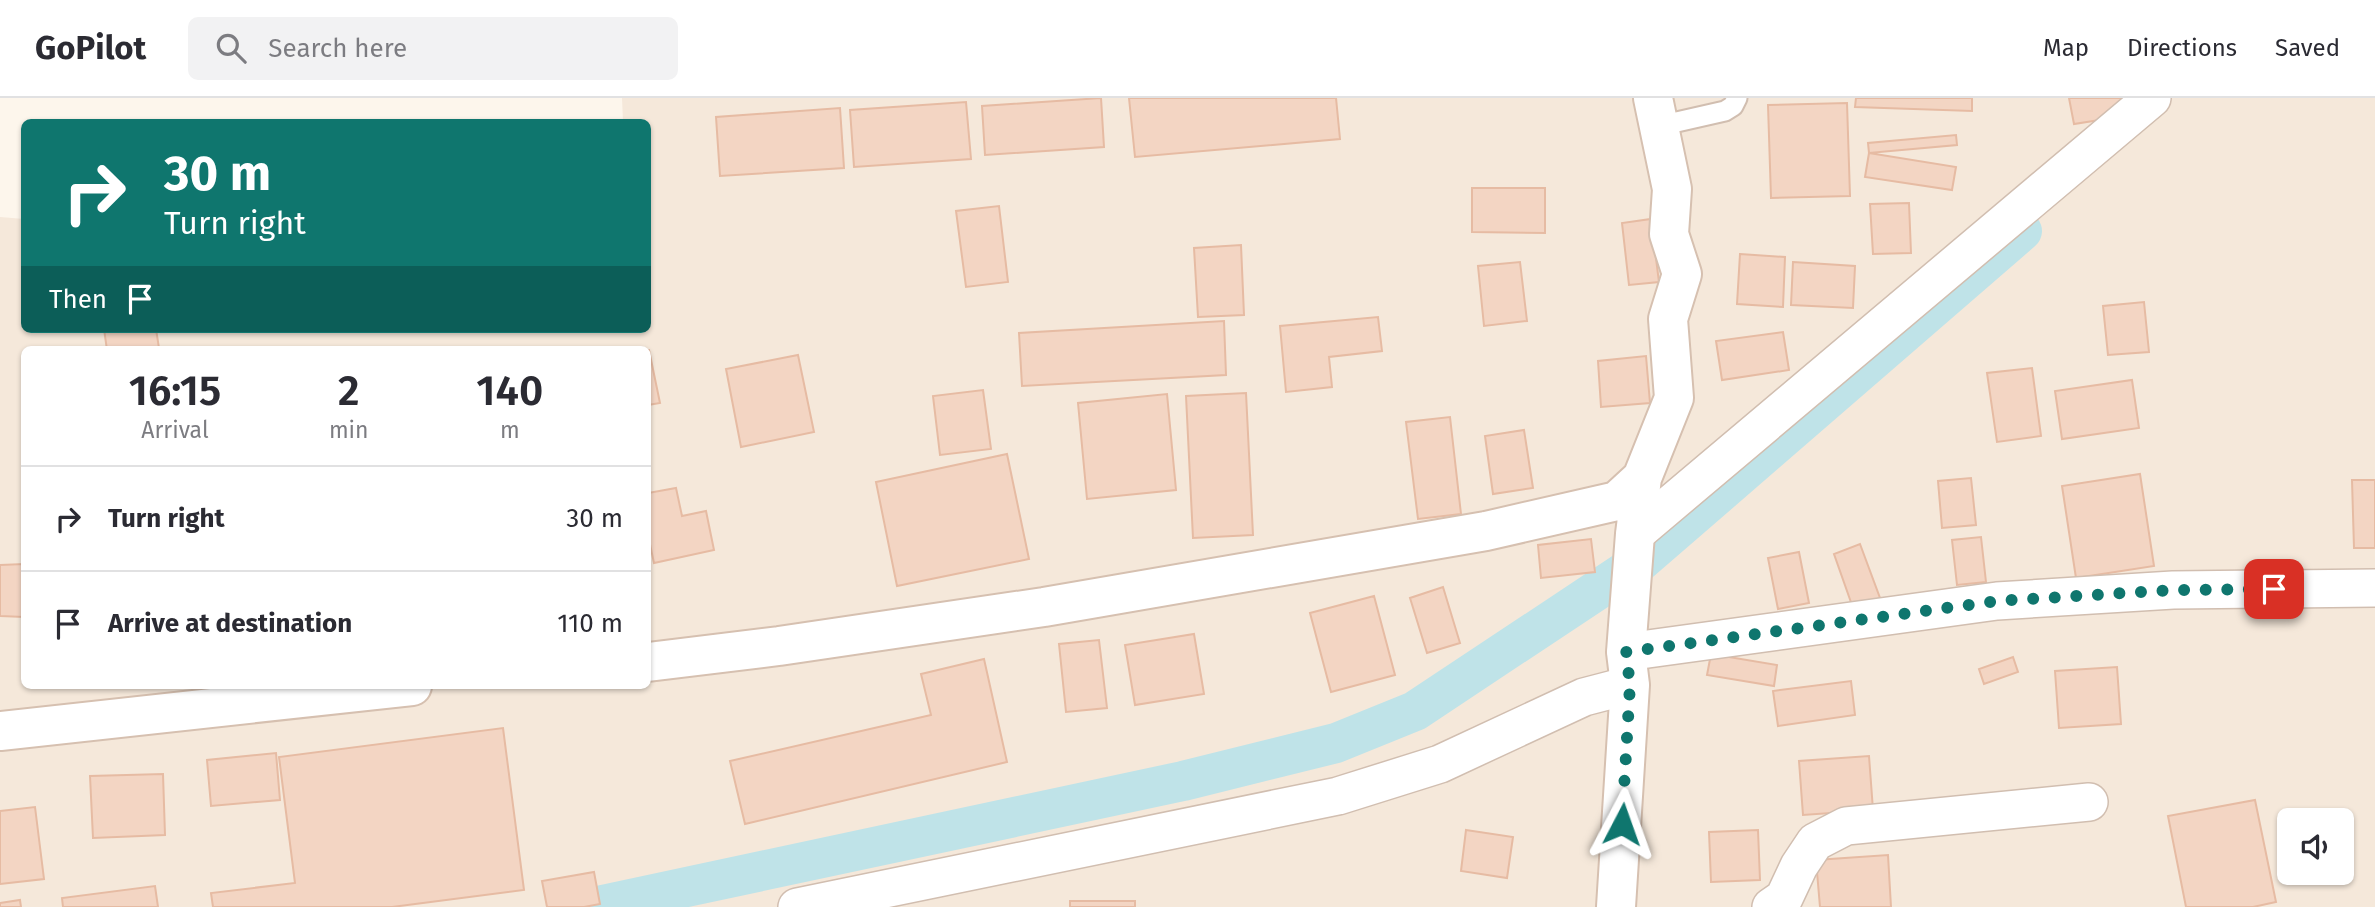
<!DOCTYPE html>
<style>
:root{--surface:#fff;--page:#f2f2f3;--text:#2b2b33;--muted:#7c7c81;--line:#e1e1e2}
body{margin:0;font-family:"Fira Sans",sans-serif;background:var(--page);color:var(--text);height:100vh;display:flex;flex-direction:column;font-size:26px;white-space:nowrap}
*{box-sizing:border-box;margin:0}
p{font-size:23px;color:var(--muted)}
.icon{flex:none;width:38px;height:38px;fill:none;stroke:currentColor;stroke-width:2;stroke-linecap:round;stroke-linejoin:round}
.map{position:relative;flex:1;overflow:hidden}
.details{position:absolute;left:21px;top:248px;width:630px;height:343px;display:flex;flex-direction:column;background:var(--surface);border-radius:10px;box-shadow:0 2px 5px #0004}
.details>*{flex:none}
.banner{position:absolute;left:21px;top:21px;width:630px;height:214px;border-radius:10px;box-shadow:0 2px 5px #0004;background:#0f766e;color:#fff;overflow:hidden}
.controls{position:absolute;left:2277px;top:710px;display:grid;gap:14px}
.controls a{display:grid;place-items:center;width:77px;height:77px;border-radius:10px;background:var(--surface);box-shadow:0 2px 5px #0004;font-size:35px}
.pin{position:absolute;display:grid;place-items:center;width:60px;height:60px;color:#fff;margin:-30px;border-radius:14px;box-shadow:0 4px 10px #0006}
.me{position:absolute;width:77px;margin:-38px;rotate:4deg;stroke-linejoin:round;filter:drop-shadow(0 0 5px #0008)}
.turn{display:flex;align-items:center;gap:24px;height:147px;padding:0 28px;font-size:32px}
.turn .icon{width:91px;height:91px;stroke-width:2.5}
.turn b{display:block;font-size:49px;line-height:60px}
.then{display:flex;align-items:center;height:66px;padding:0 28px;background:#0003;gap:14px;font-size:26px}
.eta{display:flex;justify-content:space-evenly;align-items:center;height:119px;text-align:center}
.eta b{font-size:42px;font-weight:600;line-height:49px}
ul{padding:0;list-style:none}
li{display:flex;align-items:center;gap:21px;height:105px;padding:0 28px;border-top:2px solid var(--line)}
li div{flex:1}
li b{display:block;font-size:26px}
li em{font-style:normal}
header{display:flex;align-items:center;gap:42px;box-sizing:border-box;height:98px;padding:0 35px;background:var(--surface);border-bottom:2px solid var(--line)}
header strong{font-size:33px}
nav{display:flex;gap:38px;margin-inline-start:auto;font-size:24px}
.search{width:490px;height:63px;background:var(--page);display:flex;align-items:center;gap:18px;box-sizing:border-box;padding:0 24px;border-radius:10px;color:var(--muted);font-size:26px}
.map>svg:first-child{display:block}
</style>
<header>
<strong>GoPilot</strong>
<div class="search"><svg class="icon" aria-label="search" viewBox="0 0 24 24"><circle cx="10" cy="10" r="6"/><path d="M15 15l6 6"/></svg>Search here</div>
<nav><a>Map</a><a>Directions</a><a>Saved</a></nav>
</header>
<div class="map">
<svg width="2375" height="809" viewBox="0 0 2375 809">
<rect width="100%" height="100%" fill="#fdf6ec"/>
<path fill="#f5e8da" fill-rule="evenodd" d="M622,0H2375V809H0V119L24,121V231H648V24H623ZM24,252H648V588H24ZM2289,723H2342V775H2289Z"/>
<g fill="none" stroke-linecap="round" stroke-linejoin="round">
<path stroke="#bfe3e8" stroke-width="40" d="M593,809L1183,683L1336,645L1415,613L1641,463L2022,133"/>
</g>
<path fill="#f3d5c3" stroke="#e6bba3" stroke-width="2" d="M1101,0L1104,49L985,57L982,8Z
M1129,0H1336L1340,41L1135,59Z
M1856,0H1972V13L1855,9Z
M2069,0H2128L2131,17L2074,26Z
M966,4L971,61L854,69L850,12Z
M1847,5L1850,98L1771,100L1768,7Z
M840,10L844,70L720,78L716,19Z
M1956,37L1957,47L1869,55L1868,45Z
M1869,55L1956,69L1952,92L1865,79Z
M1472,90H1545V135L1472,134Z
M1909,105L1911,155L1873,156L1870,106Z
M999,108L1008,184L966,189L956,113Z
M1651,121L1659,184L1629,187L1622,125Z
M1241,147L1244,217L1198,219L1194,150Z
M1740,156L1785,159L1783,209L1737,206Z
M1520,164L1527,223L1484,228L1478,168Z
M1793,164L1855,168L1853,210L1791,207Z
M2144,204L2149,254L2108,257L2103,208Z
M1378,219L1382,253L1329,259L1332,289L1286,294L1280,228Z
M1224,223L1226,277L1022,288L1019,235Z
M104,231H156L159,250L107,252Z
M1783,234L1789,272L1722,282L1716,243Z
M648,252H649L660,305L648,307Z
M798,257L814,334L741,349L726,271Z
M1646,258L1650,305L1601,309L1598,263Z
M2032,270L2041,338L1997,344L1987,275Z
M2132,282L2139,330L2062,341L2055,293Z
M983,292L991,351L940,357L933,298Z
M1246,295L1253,437L1193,440L1186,298Z
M1167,296L1176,392L1087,401L1078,305Z
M1450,319L1461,416L1418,421L1406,324Z
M1524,332L1533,390L1493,396L1485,338Z
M1007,356L1029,461L897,488L876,384Z
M2140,376L2154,468L2076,480L2062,388Z
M1971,380L1976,427L1942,430L1938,383Z
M2352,382H2375V450H2354Z
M676,390L682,418L706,413L714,452L654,465L648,437V395Z
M1981,439L1986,484L1957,487L1952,442Z
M1591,441L1595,474L1541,480L1538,447Z
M1860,446L1880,500L1853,510L1834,456Z
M1799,454L1809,505L1778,511L1768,460Z
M24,466V519L0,518V467Z
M1443,489L1460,545L1427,555L1410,500Z
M1374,498L1395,577L1331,594L1310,515Z
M1194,536L1204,596L1135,607L1125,547Z
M1099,542L1107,610L1066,614L1059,546Z
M1711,556L1777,567L1774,588L1707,577Z
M2013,559L2018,574L1984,586L1979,571Z
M984,561L1007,664L745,726L730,663L931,617L921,576Z
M2117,569L2121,626L2059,630L2055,573Z
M1851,583L1855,617L1778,628L1773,593Z
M503,630L524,792L392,809H213L211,795L295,785L279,659Z
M276,655L280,702L211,708L207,662Z
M1869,658L1873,712L1803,717L1799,663Z
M163,676L165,737L93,740L90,678Z
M2255,702L2276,804L2253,809H2186L2168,718Z
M35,709L44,781L0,786V713Z
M1466,732L1513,739L1507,780L1461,773Z
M1758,732L1760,782L1711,784L1709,734Z
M1888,757L1891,809H1820L1816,762Z
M594,774L600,806L584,809H547L542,783Z
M155,788L158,809H63L62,800Z
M20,802L21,809H0V805Z
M1070,803H1135V809H1070Z"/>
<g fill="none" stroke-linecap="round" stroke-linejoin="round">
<g stroke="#d1beb0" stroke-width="23">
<path id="lane" d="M1659,28L1725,13L1733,8L1737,0"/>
</g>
<g stroke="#d1beb0" stroke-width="40">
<path id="street" d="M1635,436L2152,0
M1626,554L1997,503L2173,492L2375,490
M797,809L1338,698L1440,666L1584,599L1630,587
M1771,809L1784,800L1799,768L1815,744L1846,728L2089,704"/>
</g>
<g stroke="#d6c0b0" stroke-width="42">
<path id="secondary" d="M648,564L779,548L1044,509L1486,433L1617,403L1642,380
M0,633L412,588
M1616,809L1630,587L1626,554L1635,436L1642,380L1674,300L1668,221L1682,176L1669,136L1672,91L1653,0"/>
</g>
<use href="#lane" stroke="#fff" stroke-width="19"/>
<use href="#street" stroke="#fff" stroke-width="37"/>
<use href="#secondary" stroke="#fff" stroke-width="38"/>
</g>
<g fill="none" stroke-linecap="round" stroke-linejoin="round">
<path stroke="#0f766e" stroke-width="12" stroke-dasharray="0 21.6" d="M1622,726L1630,587L1626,554L1997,503L2173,492L2274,491"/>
</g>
</svg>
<div class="controls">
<a><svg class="icon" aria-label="sound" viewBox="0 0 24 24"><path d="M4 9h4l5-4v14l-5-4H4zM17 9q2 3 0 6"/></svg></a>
</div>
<div class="pin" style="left:2274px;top:491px;background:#d93025"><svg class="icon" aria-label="arrive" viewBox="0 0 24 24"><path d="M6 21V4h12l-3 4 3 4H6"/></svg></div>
<svg class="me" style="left:1622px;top:726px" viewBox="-20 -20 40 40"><path d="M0-17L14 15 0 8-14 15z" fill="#0f766e" stroke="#fff" stroke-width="4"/></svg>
<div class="banner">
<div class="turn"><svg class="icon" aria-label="right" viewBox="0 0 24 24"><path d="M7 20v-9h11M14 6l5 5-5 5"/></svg><div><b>30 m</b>Turn right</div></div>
<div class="then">Then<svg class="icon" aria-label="arrive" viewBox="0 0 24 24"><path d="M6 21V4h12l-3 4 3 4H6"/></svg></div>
</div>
<section class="details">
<div class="eta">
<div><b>16:15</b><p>Arrival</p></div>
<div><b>2</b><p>min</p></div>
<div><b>140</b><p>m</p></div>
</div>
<ul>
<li><svg class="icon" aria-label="right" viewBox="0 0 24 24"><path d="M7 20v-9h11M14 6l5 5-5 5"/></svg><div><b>Turn right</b></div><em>30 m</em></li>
<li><svg class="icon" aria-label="arrive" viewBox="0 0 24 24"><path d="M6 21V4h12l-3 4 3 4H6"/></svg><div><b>Arrive at destination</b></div><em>110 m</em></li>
</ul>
</section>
</div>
